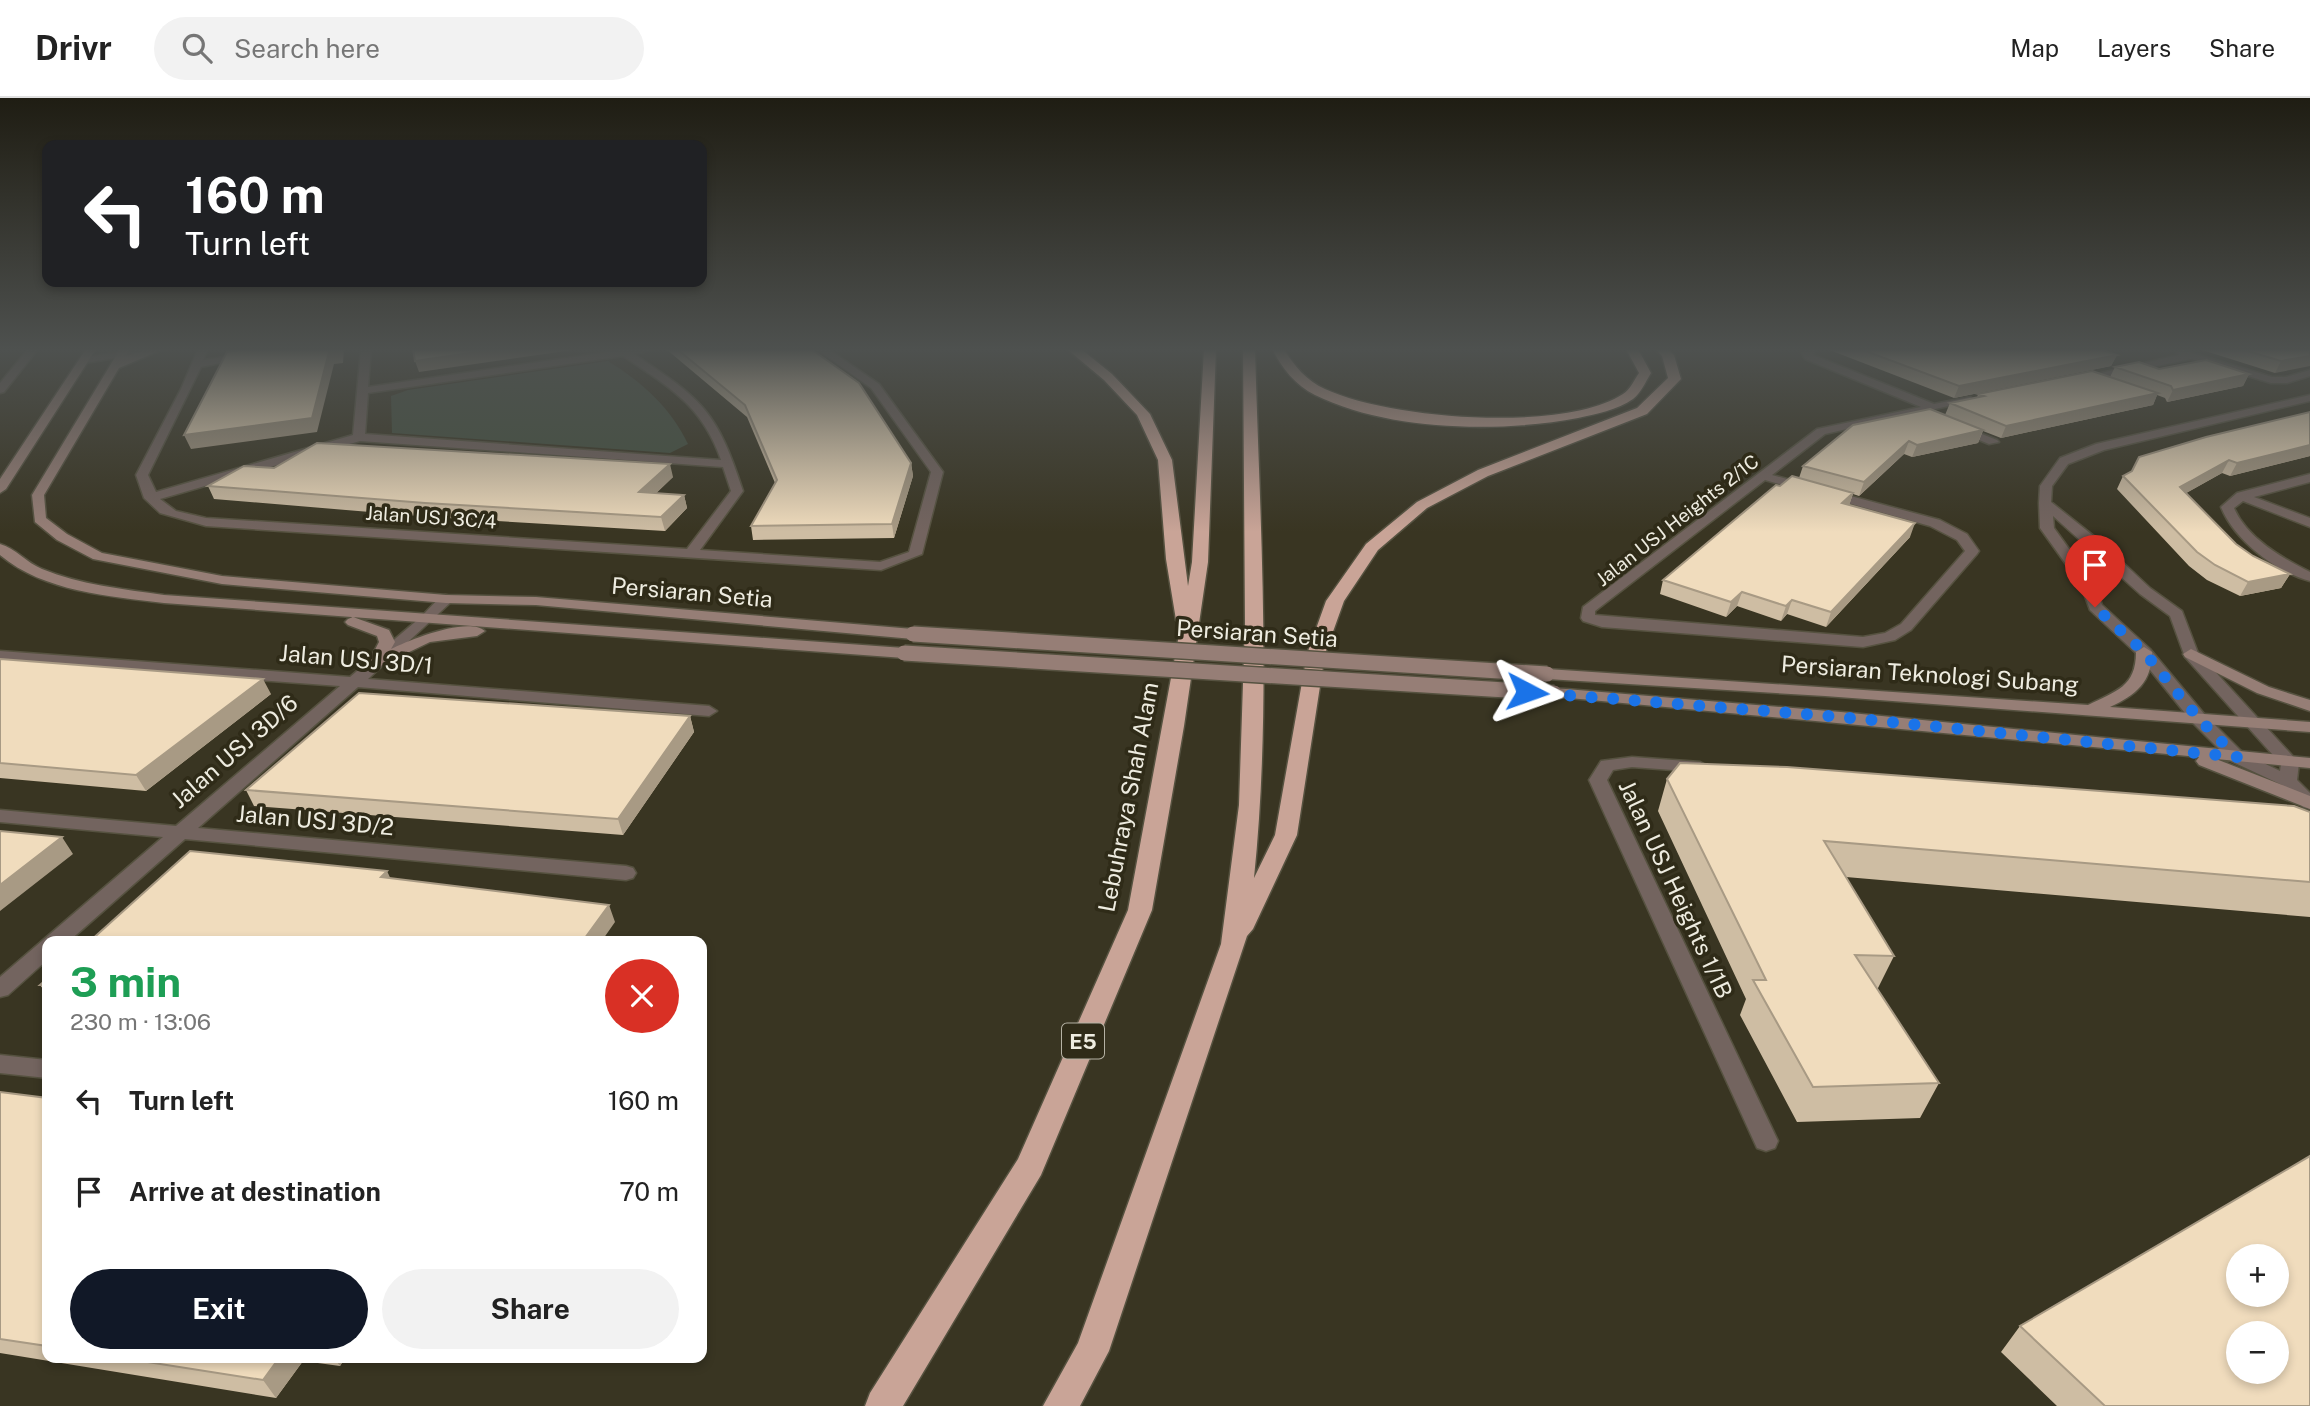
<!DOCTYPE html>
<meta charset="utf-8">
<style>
:root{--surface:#fff;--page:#f2f2f2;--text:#222;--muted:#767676;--line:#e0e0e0;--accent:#111827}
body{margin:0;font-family:"Public Sans",sans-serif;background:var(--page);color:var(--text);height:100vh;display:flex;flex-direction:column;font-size:26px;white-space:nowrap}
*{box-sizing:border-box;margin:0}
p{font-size:23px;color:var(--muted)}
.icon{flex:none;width:38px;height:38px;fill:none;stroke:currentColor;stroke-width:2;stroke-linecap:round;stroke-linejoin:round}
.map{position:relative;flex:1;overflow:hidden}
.drawer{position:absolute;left:42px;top:838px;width:665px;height:427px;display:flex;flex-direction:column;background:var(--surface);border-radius:14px;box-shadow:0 4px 10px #0003}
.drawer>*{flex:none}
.banner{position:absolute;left:42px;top:42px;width:665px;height:147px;border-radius:14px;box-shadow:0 4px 10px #0003;background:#202124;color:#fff;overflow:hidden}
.controls{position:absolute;left:2226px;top:1146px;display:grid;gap:14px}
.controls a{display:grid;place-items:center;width:63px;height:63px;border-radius:50%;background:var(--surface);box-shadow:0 4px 10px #0003;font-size:35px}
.pin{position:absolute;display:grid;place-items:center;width:60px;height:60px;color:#fff;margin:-72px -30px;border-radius:50% 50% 50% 0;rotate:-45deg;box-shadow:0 0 7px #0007}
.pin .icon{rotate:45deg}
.me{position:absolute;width:77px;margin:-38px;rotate:94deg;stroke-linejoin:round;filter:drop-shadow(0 0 5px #0008)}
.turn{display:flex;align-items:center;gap:24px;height:147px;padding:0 28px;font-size:32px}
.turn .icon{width:91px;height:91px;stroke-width:2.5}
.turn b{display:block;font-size:49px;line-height:60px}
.round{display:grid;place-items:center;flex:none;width:74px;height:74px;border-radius:37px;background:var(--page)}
.headline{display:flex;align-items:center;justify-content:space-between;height:119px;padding:0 28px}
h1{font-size:42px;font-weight:700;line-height:52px;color:#1e9e55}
.primary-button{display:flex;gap:14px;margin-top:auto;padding:14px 28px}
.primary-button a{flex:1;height:80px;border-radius:42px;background:var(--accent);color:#fff;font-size:28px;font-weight:700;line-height:80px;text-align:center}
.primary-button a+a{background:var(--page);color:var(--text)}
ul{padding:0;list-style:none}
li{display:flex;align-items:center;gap:21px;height:91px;padding:0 28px}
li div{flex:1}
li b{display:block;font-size:26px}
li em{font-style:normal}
header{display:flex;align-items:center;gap:42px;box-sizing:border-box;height:98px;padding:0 35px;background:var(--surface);border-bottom:2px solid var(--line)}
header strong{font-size:33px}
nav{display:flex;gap:38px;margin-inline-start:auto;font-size:24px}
.search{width:490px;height:63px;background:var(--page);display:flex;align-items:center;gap:18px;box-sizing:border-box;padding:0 24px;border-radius:38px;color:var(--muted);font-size:26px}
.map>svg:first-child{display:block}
</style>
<header>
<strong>Drivr</strong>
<div class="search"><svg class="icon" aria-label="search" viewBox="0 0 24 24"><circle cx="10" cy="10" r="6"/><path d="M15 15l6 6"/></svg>Search here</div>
<nav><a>Map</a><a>Layers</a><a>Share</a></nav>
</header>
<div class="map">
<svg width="2310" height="1308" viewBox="0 0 2310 1308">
<rect width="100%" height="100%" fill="#393522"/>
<path fill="#445140" d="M608,263C643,285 670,309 688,346L670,355L392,335L391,298L408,292Z"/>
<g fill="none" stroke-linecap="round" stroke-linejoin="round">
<g stroke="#565240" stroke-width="3">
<path id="minor" d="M28,251H38L4,294L0,295V285Z
M142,251H170L85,265L80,262L85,259Z
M198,251H208L203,262L245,256L250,259L201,269L148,377L156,394L353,337L361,251H371L368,289L629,251H656L634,256C703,302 717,313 743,393L700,452L880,464L909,454L931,374L871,290L816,251H828L879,286L943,374L922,456L881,472L206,428L160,415L144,400L136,377L181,291ZM623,258C669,289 702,307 721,362L365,336L368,295ZM360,343L723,369L731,393L687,451L206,420L176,413L160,401Z
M1804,251H1816L1813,257L1934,306L1970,299L1975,302L1825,336L1772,377L1940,422L1967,436L1979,453L1977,456L1911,532L1895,542L1863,549L1602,529L1583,523L1581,520L1583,509L1817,331L1921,309L1805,261L1801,254ZM1765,382L1930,428L1957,442L1965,453L1901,526L1885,535L1863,539L1595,517V513Z
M2182,252L2272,279H2286L2310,272V278L2287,285H2271L2191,261L2080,284L2075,281L2179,257L2177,255Z
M2310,297V303L2104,352L2068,366L2052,388L2051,404L2100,443L2150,490L2182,513L2198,555L2299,665L2297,682L2310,695V711L2303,709L2282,687L2231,663L2193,625L2138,557L2090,512L2081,487L2040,430L2039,405L2040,388L2060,360L2096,346ZM2053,418L2140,496L2170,518L2185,559L2281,666L2280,673L2243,655L2205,617L2150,551L2102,507L2095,487L2054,430Z
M1959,327L1997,342L1999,344L1989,346L1955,332L1953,330Z
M2310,376V384L2254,399L2310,420V429L2243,403L2234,410C2247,440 2282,460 2310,474V483C2276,474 2234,442 2221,409L2237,395Z
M446,497L451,498L453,501L451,504L368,581L709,608L717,613L709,618L358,589L198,730L626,768L633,770L636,775L633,780L626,782L185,741L68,844H47V862L8,897L0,899V879L163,739L0,724V712L176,728L340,588L0,563V553L350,579L421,519L441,498Z
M1632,659L1700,664L1709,669L1700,674L1632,669L1613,672L1607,682L1778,1043L1775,1050L1766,1053L1757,1050L1589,682L1601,663Z
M0,957L47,962V980L0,975Z"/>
</g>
<g stroke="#565240" stroke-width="3">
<path id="secondary" d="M86,251H96L6,391L0,395V381Z
M120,251H130L126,258L150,251L159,253L119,270L44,397L46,420L67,436L102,455L222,478L446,497L536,499L913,531L921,536L913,541L536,507L446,505L222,486L93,461L57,442L35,424L32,397Z
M0,446C15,450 27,465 42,471C81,487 123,491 164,497L904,550L912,555L904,560L164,505C109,498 44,494 0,457Z
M353,519L389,532L395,544L391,551C409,542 468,518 485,533L477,538L430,544L376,570L368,565L379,544L377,538L348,527L345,524L348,521Z
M2144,549L2152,554C2152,584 2136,597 2110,609L2310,624V634L1825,598L1547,581L1539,576L1547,571L2088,607C2116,593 2136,589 2136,554Z
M2191,551L2269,589L2310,602V613L2257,595L2185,559L2183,556Z
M1554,590L1841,614L2310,660V670L2216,661L2310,698V711L2199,667L2196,663L2199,659L1548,598L1546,595Z"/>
</g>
<g stroke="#565240" stroke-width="3">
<path id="motorway" d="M1067,251H1081L1112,276L1150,316L1172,362L1188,488L1192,464L1204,251H1216L1208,464L1184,628L1152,812L1041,1077L903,1308H865L870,1295L1018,1061L1128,812L1181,526L1176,522L1166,461L1158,362L1137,317L1104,282Z
M1243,251H1255C1260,427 1272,605 1254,780L1275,737L1307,556L1326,503L1366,446L1417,404L1478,372L1637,310L1668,280L1662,258L1655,251H1668L1674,257L1681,281L1647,316L1488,378L1427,410L1378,452L1344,503L1325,556L1297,737L1253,831L1247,838L1109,1253L1080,1308H1043L1078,1245L1221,846L1239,707L1245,525Z
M1272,251H1284C1294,268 1307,283 1325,291C1389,321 1563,335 1623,296C1630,292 1634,282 1639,275L1626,251H1638L1651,275C1646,283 1641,295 1633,301C1618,312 1595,316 1578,320C1499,335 1388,333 1315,297C1295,287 1282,270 1272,251Z"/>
</g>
<use href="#minor" fill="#73645f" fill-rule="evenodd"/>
<use href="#secondary" fill="#967e76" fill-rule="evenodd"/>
<use href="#motorway" fill="#c9a497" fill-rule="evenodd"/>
<g stroke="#565240" stroke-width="18" stroke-linecap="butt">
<path id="secondary-bridge" d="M913,536L1547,576
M904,555L1554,595"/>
</g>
<use href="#secondary-bridge" stroke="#967e76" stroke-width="15"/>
</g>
<path fill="#cebda3" d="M666,251H811L911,365L913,378L894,440L753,442L751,428L775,385L747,319Z
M1827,251H2099L2117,257L2111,268L1954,300Z
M2199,251H2310L2275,275Z
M2115,269L2249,276L2243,288L2167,304L2165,300L2157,297L2153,307L2001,340L1983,333L1978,345L1912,359L1904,356L1859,398L1853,396L1849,407L1910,439L1826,529L1787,516L1781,523L1737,508L1726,519L1660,496L1663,482L1780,388L1799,380L1803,368L1945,317L1950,305L1977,300L1978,296L2110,279Z
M2310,314V358L2230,378L2222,375L2186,395L2236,446L2253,458L2290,476L2281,490L2240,498L2207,482L2189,468L2117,391L2123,378Z
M274,370L673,379L656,395L684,397L687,410L665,433L430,419L214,401L208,388Z
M0,561L271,596L146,693L0,680Z
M690,618L694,634L623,737L254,708L246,692Z
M1667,681L2310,714V819L1846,779L1894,858L1877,892L1939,985L1920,1020L1797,1024L1740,917L1746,901L1658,713Z
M47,881V896L40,887Z
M0,994L47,1000V1260H345L340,1268L303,1263L276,1300L0,1255Z
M2020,1228L2310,1308H2057L2001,1254Z"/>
<path fill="#a89a84" d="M338,251H344L343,265L334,266L317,334L191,351L184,337L329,254Z
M497,251H580L419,274L415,263Z
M2117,257L2111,268L1954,300L1959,288Z
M2310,258V268L2275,275L2281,263Z
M2249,276L2243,288L2167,304L2173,292Z
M2158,295L2153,307L2001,340L2006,328Z
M1983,332L1978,345L1912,359L1917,347Z
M1909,343L1904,356L1859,398L1864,384Z
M2310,347V358L2230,378L2237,365Z
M2229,362L2222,375L2174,402L2180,389Z
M911,365L913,378L894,440L892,426Z
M670,366L673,379L643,408L639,394Z
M1853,395L1849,408L1842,405Z
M684,397L687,410L665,433L661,419Z
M1915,425L1910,439L1826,529L1831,514Z
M2290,476L2281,490L2240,498L2248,484Z
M1742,494L1737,508L1726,519L1731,504Z
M1792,502L1787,516L1781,523L1786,508Z
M263,581L271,596L146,693L136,677Z
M690,618L694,634L623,737L618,721Z
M62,739L73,756L0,813V787Z
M387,773L395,790L381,779Z
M609,807L615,824L601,844H582Z
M279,1260H300L303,1263L276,1300L263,1282Z
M334,1260H345L340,1268Z"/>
<path fill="#f0dcbd" stroke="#a89a84" stroke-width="2" fill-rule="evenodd" d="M243,251H338V253L329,254L312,320L184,337L227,254Z
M413,251H497L415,263Z
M677,251H811L859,285L911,365L892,426L751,428L777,382L745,307Z
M1860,251H2099L2117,257L1959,288Z
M2241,251H2310V258L2281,263Z
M2206,262L2249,276L2173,292L2171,288L2115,269L2139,264L2159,271Z
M2092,273L2158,295L2006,328L1950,305L1984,298L1978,296Z
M1930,311L1983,332L1917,347L1909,343L1864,384L1803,368L1853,327Z
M2310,314V347L2237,365L2229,362L2180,389L2236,446L2253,458L2290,476L2248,484L2215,467L2197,454L2123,378L2132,373L2139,359L2206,339Z
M317,345L670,366L639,394L684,397L661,419L425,405L208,388L244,368L274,370Z
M1792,378L1853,395L1842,405L1915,425L1831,514L1792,502L1786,508L1742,494L1731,504L1663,482L1776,387L1780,388Z
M0,561L263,581L136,677L0,665Z
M359,595L690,618L618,721L246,692Z
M1680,665L1787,669L2294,708L2310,714V784L1824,743L1894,858L1855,857L1939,985L1813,989L1753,882H1766L1667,681Z
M0,733L62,739L0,787Z
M190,753L387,773L381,779L609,807L582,844H89Z
M47,881V887H40Z
M0,994L47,1000V1248L0,1241Z
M2310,1058V1308H2105L2020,1228ZM2238,1158H2277V1197H2238ZM2238,1236H2277V1274H2238Z
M122,1260H279L263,1282Z"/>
<linearGradient id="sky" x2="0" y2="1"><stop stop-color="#1f1d13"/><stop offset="0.58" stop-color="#4e514f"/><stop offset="1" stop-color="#4e514f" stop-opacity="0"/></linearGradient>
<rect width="2310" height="434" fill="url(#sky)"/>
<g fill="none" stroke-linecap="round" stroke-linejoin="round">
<path stroke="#1a73e8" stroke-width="12" stroke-dasharray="0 21.6" d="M1527,594L1841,619L2237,659L2199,621L2144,554L2095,509"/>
</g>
<g text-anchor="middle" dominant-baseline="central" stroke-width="7" stroke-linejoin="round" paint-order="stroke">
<g font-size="19" fill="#eeece0" stroke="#2f2b18">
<text transform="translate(431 419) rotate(4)">Jalan USJ 3C/4</text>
<text transform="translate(1677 422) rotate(-38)">Jalan USJ Heights 2/1C</text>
</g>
<rect fill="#2f2b18" stroke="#b5b2a4" stroke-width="2" x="1062" y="925.5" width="42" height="35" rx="5"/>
<g font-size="21" font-weight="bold" fill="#eeece0">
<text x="1083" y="943">E5</text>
</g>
<g font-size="23" fill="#eeece0" stroke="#2f2b18">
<text transform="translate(692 494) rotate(5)">Persiaran Setia</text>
<text transform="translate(1257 535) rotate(4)">Persiaran Setia</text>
<text transform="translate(356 561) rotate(5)">Jalan USJ 3D/1</text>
<text transform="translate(1930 576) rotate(4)">Persiaran Teknologi Subang</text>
<text transform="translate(234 653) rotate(-41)">Jalan USJ 3D/6</text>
<text transform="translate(1128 699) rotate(-79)">Lebuhraya Shah Alam</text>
<text transform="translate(315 722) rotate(5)">Jalan USJ 3D/2</text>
<text transform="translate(1676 791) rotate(65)">Jalan USJ Heights 1/1B</text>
</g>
</g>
</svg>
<div class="controls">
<a>+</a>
<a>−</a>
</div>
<div class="pin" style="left:2095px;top:509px;background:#d93025"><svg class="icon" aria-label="arrive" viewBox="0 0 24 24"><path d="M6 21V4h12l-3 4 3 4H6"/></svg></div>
<svg class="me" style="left:1527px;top:594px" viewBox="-20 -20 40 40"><path d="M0-17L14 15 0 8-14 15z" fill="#1a73e8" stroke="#fff" stroke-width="4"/></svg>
<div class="banner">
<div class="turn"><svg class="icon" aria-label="left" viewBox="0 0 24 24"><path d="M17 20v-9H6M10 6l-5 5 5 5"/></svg><div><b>160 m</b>Turn left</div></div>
</div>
<section class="drawer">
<div class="headline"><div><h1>3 min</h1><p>230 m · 13:06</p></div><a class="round" style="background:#d93025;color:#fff"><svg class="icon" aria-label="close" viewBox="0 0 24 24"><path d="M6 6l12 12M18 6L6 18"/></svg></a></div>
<ul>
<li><svg class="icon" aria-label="left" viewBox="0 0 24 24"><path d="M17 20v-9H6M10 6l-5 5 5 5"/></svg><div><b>Turn left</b></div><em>160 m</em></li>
<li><svg class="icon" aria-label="arrive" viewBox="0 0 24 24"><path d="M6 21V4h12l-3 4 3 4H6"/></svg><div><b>Arrive at destination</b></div><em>70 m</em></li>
</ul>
<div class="primary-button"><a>Exit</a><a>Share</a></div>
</section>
</div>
